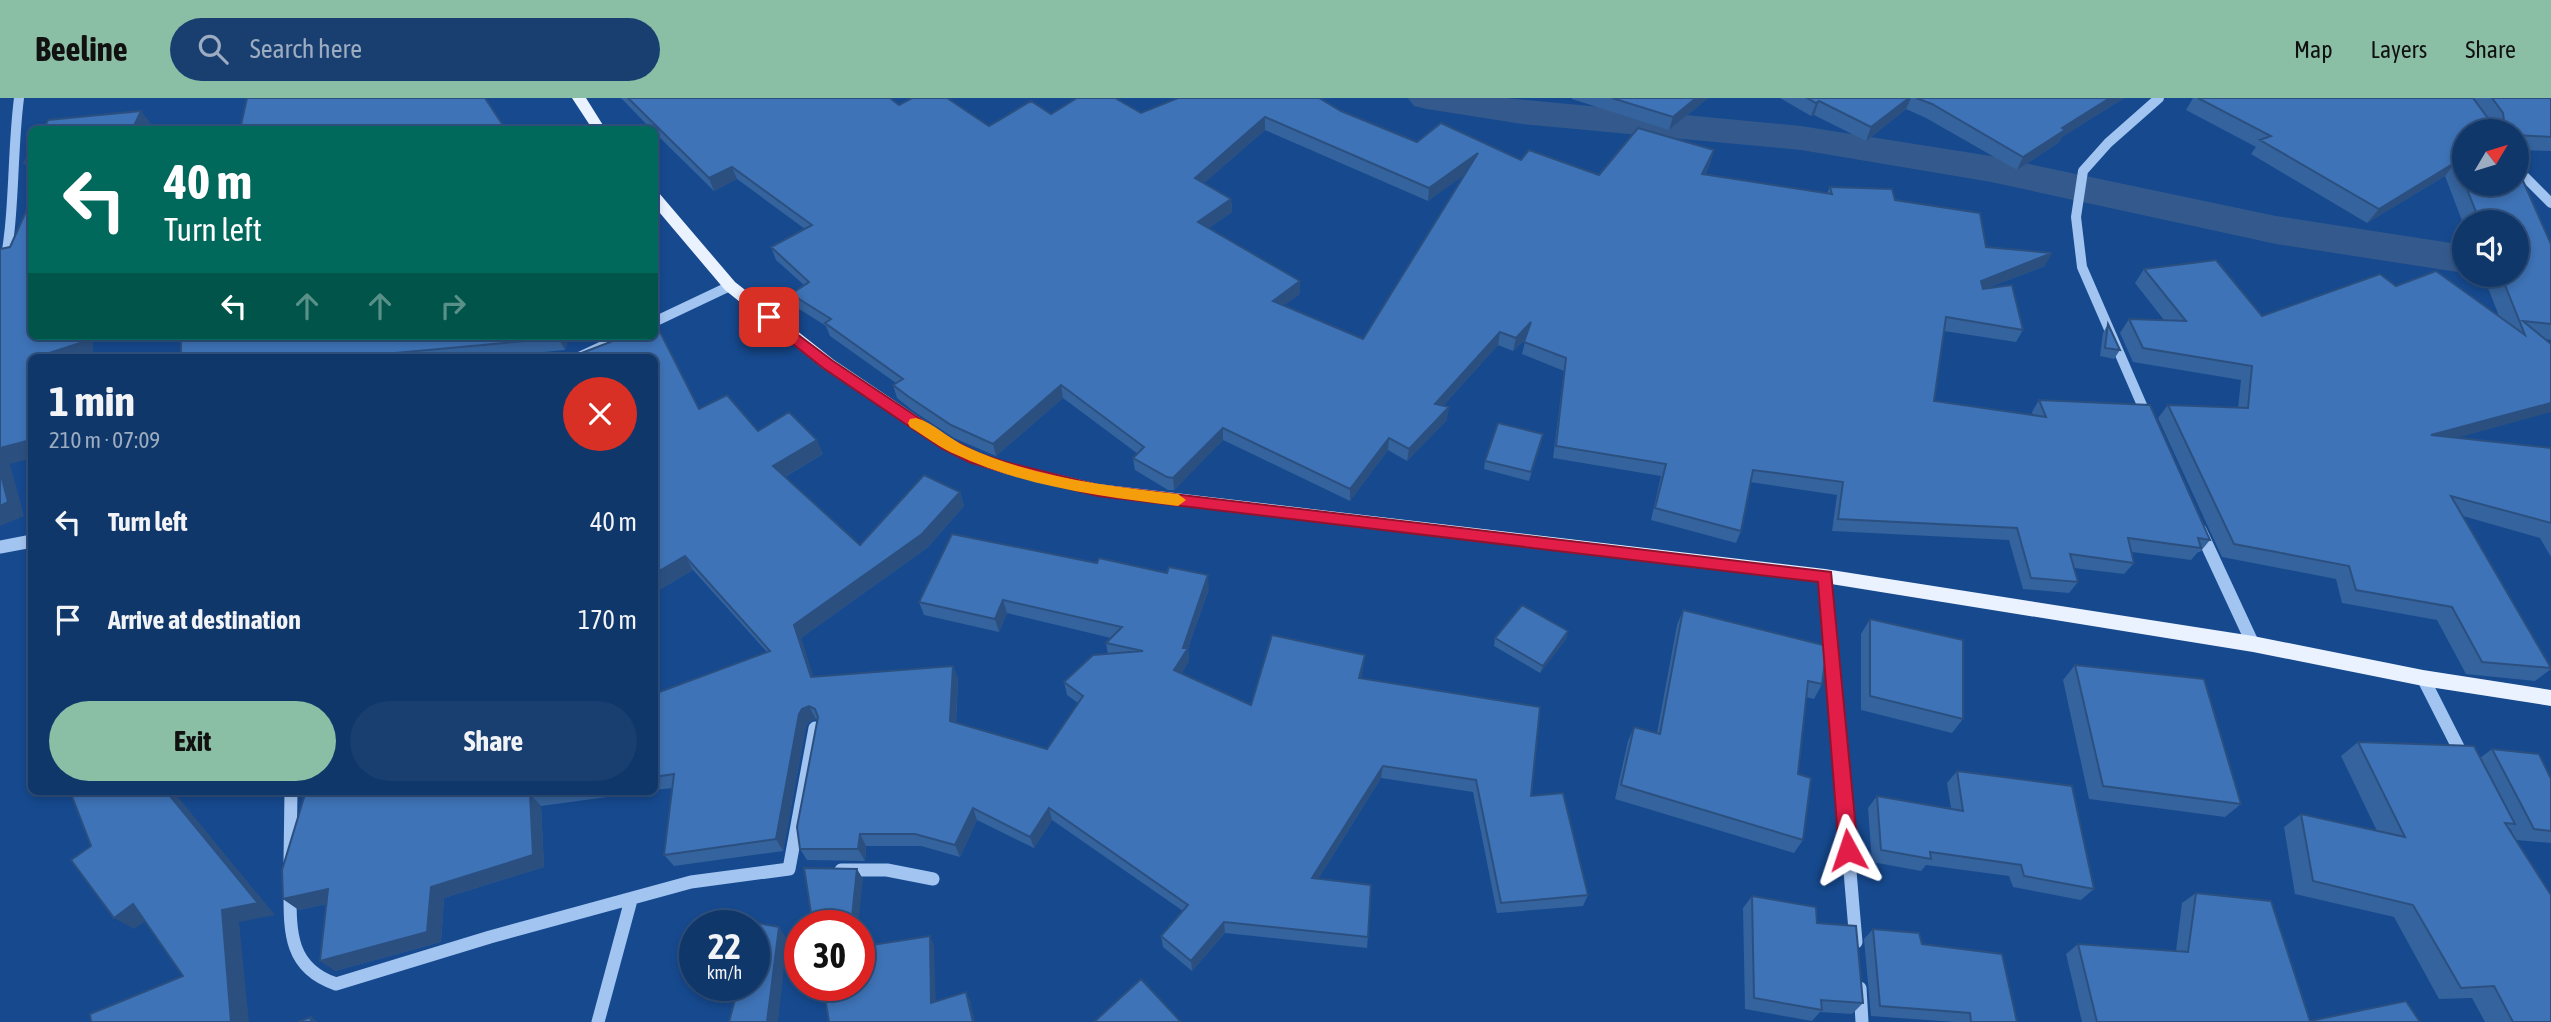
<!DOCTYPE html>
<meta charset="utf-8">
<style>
:root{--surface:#10376a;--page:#193f70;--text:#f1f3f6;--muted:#9cacc1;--line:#30517e;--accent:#8abfa5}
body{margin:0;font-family:"Asap Condensed",sans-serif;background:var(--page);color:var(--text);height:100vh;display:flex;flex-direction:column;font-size:26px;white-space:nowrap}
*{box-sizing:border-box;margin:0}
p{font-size:23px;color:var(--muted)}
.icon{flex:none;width:38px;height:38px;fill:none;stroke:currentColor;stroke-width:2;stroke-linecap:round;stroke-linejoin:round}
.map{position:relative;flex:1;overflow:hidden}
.details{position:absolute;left:28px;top:256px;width:630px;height:441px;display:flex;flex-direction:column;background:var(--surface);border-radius:10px;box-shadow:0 4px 10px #0003,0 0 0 2px var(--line)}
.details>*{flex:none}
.banner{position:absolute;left:28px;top:28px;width:630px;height:214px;border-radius:10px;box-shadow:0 4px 10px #0003,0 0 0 2px var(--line);background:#00695c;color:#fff;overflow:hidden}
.needle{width:46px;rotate:52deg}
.fabs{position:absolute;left:2452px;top:21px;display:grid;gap:14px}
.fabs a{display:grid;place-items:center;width:77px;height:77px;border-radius:50%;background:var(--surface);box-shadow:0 4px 10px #0003,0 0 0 2px var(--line);font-size:35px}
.speed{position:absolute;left:679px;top:812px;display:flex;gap:14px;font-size:35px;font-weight:700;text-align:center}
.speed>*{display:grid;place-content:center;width:91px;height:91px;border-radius:50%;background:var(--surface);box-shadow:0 4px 10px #0003,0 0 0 2px var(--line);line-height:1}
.speed small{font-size:18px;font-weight:400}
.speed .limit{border:10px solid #d22;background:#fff;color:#111}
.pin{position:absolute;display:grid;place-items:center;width:60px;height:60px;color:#fff;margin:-30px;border-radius:14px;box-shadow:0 4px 10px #0006}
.me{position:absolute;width:77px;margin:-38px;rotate:355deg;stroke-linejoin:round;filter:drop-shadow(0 0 5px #0008)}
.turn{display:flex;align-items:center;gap:24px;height:147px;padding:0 21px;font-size:32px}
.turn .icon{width:91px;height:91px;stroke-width:2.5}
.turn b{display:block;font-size:49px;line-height:60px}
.lanes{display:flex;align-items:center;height:66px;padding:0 21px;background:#0003;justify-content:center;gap:35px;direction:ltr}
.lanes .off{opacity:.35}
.round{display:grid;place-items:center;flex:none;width:74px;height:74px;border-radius:37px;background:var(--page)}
.overview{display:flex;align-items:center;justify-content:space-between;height:119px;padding:0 21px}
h1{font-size:42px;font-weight:700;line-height:52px}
.button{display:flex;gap:14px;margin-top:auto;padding:14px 21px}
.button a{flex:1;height:80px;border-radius:42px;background:var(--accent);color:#111;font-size:28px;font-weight:700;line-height:80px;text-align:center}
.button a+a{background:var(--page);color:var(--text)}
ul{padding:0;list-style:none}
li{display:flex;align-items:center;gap:21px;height:98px;padding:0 21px}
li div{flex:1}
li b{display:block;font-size:26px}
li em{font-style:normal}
header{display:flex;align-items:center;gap:42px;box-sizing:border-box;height:98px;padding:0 35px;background:var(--accent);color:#111}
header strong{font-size:33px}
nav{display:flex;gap:38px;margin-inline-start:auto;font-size:24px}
.search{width:490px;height:63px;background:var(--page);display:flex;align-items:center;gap:18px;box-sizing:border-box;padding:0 24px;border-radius:38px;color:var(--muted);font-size:26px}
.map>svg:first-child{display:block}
</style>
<header>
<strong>Beeline</strong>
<div class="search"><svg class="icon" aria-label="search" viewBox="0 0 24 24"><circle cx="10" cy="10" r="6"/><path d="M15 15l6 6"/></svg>Search here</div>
<nav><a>Map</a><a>Layers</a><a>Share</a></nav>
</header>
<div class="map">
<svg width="2551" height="924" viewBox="0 0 2551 924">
<rect width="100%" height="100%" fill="#16498e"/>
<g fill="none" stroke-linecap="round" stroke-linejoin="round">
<path fill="#345a8d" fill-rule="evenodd" d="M1408,0H1506L1801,28L1991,58L2276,118L2464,147V175L2276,146L1991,84L1801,52L1522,26L1427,11L1414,8Z"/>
<path stroke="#a2c4f0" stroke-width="10" d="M2516,70L2551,105
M0,187C16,127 11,62 19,0
M654,224L730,188
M579,259L624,238
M2148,321L2082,169L2076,119L2083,73L2108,45L2159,0"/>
<path stroke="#a2c4f0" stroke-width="13" d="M2200,432L2253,546
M0,449L32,443
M1825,478L1856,844
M2423,580L2464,661
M290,763L291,693
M841,772H887L933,781
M290,791C290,834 289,870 336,886L490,839L691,784L789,771L815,630
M1860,890L1862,924
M598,924L631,802"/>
<path fill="#eaf2ff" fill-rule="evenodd" d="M572,0H586L606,32H593Z
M654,94L659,95L735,184L834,262L953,342L980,356L1006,364L1098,386L1825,471L2253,538L2423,572L2551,592V608L2423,588L2253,554L1825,485L1098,398L1006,376L968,364L941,350L822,270L725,192L654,108Z"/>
</g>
<path fill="#35639d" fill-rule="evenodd" d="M621,0H824L899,7L989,28L1051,16L1341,13L1417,44L1521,62L1599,77L1714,52L1710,65L1705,77L1827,95L1830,89L1895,102L1986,149L2045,168L1987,190L2023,232L2016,244L1944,233L1934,303L2033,317L2032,314L2039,302L2210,442L2200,454H2198L2191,462L2132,454L2134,465L2124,476L2074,470L2078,484L2069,495L2023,491L2009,442L1832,433L1837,397L1750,384L1741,433L1736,445L1651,422L1661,378L1553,360L1564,273L1522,256L1526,240L1513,253L1498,247L1443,308L1447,322L1407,363L1388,352L1350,403L1223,342L1174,392H1168L1135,372L1133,360L1138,356L1063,300L996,358L954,340L912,312L897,300L893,287L896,285L830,238L826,228L796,209L791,196L804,187L776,162L771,149L805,131L737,81L714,93L654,34V32H652ZM1265,32L1428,103L1465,76L1363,241L1284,207L1300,196L1209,130L1232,114L1231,101L1204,85Z
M1572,0H1708L1669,32L1572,1Z
M1780,0H2124L2062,39L2058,45L2017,72L1926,20L1906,11L1866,43L1814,17L1811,18Z
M2193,0H2551V53L2516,52V33H2464V86H2516L2551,146V242L2545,241L2457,340L2551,350V459L2540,440L2463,418L2551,569V571L2535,583L2466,576L2437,522L2342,505L2336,481L2222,459L2158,320L2168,307L2238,310L2241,282L2133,264L2120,235L2129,221L2164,222L2135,185L2144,171L2262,218L2396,188L2499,218L2483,177H2516V124H2464V128L2445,78L2367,125L2251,56L2256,49L2186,12Z
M32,51V74L24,65Z
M2108,226L2120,252L2114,261L2100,258L2103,235Z
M181,238H569L565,252L494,259H181Z
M699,311L823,356L785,379L860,447L960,394L964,408L927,450L801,540L813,579L953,568L958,581L956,625L1047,651L1078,605L1067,597L1064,584L1108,556L1106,545L1111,540L1007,515L999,534L924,517L919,504L1209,491L1188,550L1189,563L1181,576L1251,607L1363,570L1361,580L1531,698L1588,797L1583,808L1497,815L1473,694L1381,680L1318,781L1368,839L1367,850L1225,835L1192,873L1163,849L1161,838L1183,813L1052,722L1034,750L977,722L960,759L921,748H866L865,763L807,762L800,751L817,621H816L809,624L806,628L783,753L674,768L664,757L673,690L654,692V596L767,554L693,472L654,495Z
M1541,345L1529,383L1484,371L1485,363Z
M1683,512L1822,586L1814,601L1806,599L1798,676L1803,742L1794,755L1615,701L1628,643L1634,629L1657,635L1677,527Z
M1870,521L1963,621L1952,635L1861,612V536Z
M1568,533L1566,541L1540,575L1494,548L1495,540Z
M2075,567L2241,706L2225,719L2089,701L2063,582Z
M2358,644L2480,660L2492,651L2551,679V745L2516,742L2510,730L2508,731L2551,924H2485L2472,900L2439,901L2394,819L2295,796L2284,729L2301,716L2377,733L2341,658Z
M1957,673L2094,791L2081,802L2013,789L2009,778L1926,767L1921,773L1872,764L1868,710L1877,698L1951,710L1947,685Z
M306,693H651L541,708L544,769L444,800L441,844L335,873L326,806L299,812L283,801Z
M2196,795L2310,923L2420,924H2082L2066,856L2078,846L2176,853L2182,805Z
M1752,798L1817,825L1863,905L1852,916L1820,914L1812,923L1745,911L1743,810Z
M1873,831L1922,846L2017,924H1955L1871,918L1864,841Z"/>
<path fill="#2b5080" d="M1696,0H1708L1669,32L1673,19Z
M1909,0H1911L1906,11L1866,43L1871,29Z
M2110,0H2124L2062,39L2058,45L2017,72L2023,59L2062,30Z
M1819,3L1814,17L1811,18L1816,5Z
M141,13L153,28L151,32H132Z
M1265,19V32L1195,93V80Z
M1714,52L1710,65L1699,89L1702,76Z
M1478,55L1477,68L1428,103L1429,90Z
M2456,64L2445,78L2367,125L2379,111Z
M732,69L737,81L714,93L709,80Z
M1231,101L1232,114L1199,137L1198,124Z
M2052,155L2045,168L1974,195L1981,183Z
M1300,183V196L1273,215V203Z
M1531,224L1528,237L1513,253L1516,240Z
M1500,234L1498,247L1434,318L1435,306Z
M79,238H92L94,259H49V255Z
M558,238H569L565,252L558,240Z
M1061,287L1063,300L996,358L993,346Z
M2551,305V314L2417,351L2431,337Z
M30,307H32V360L10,366L24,418L0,428V350Z
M1449,309L1447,322L1407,363L1409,351Z
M1223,330V342L1174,392L1173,380Z
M1389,340L1388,352L1350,403V391Z
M817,342L823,356L779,382L773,368Z
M960,394L964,408L927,450L801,540L818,592L811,579L794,527Z
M685,458L693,472L654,495V476Z
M1208,477L1209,491L1188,550L1189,563L1176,585L1174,572Z
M1003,502L1007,515L999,534L995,521Z
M1568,533L1566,541L1540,575L1543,568Z
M1365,557L1363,570L1358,592L1359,580Z
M953,568L958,581L955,636L950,623Z
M809,608L816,621L809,624L806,628L783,753L776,741L799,616L802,611Z
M1383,668L1381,680L1311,792L1312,780Z
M166,693H173L275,817L239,824L249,924H231L222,812Z
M530,696L541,708L544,769L444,800L441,844L335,873L320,863L431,789Z
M973,710L977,722L960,759L955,747Z
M1049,710L1052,722L1034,750L1030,739Z
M860,736L866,748L865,763L858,751Z
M857,771L863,781L858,828H851Z
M328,791L343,802L299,812L283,801Z
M133,806L152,818L134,831L114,820Z
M1224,824L1225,835L1192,873L1191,863Z
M779,829L787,841L778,924H767Z
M930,838L934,847L936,914L931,905Z
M966,894L970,902L975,924H973Z
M311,919L318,924H311Z"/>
<path fill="#3e73b7" stroke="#2b5080" stroke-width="2" fill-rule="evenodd" d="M247,0H485L506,32H240Z
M628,0H890L899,7L912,0H947L989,28L1031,3L1051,16L1077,0H1115L1141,15L1178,0H1319L1341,13L1417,44L1441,25L1521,62L1529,52L1599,77L1638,30L1714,52L1702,76L1832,96L1830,89L1892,91L1895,102L1980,115L1986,149L2052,155L1981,183L1983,191L2012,187L2023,232L1946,219L1934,303L2046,319L2039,302L2150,307L2210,442L2198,440L2201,450L2128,440L2134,465L2070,456L2078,484L2031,480L2017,430L1838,421L1843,384L1753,372L1741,433L1655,410L1666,366L1556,348L1566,260L1524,244L1531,224L1516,240L1500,234L1435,306L1449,309L1409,351L1389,340L1350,391L1223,330L1173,380L1167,379L1133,360L1144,349L1061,287L993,346L951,327L909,299L893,287L903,281L825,225L831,221L791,196L809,184L771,149L812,127L732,69L709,80ZM1265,19L1429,90L1478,55L1363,241L1273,203L1300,183L1198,124L1231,101L1195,80Z
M1612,0H1696L1673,19Z
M1807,0H1909L1871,29L1819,3L1816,5Z
M1916,0H2110L2062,30L2065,32L2023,59L1932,6Z
M2198,0H2473L2490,23L2497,27L2504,23L2503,15L2492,0H2551V39L2516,37V33H2464V83L2456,64L2379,111L2260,42L2271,38Z
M141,13L132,32H43L48,22Z
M32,51V64L24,65Z
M2516,67L2551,146V226L2523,223L2551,246V305L2431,337L2551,350V425L2451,398L2551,570L2482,564L2452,509L2356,492L2349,468L2234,446L2168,307L2248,310L2252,268L2143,250L2129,221L2186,223L2144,171L2216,162L2262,218L2380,176L2396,188L2436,173L2525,237L2501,177H2516V124H2480L2465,86H2516Z
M32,100V238H79L80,245L49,255V259H32V307H30L27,343L0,350V151L10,149Z
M656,226L699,311L727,297L758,333L789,314L817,342L773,368L860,447L924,377L960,394L922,436L794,527L811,579L953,568L950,623L1047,651L1083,598L1064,584L1093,557L1143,553L1106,545L1122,529L1003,502L995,521L919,504L952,436L1097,465L1099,460L1167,475L1169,469L1208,477L1183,550H1188L1174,572L1251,607L1272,537L1365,557L1359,580L1540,609L1531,698L1563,695L1588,797L1501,805L1476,682L1383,668L1312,780L1371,787L1368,839L1224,824L1191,863L1161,838L1188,807L1049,710L1030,739L973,710L955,747L915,736H860L858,751H800L797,729L818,619L815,611L809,608L802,611L799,616L776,741L664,757L674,676L654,679V596L770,553L685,458L654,476V259H571L626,238H654V227Z
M2108,226L2120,252L2105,250Z
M181,238H558V240L394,255L397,259H181Z
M1498,325L1543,336L1531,374L1485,363Z
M0,373L8,404L0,408Z
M1522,507L1568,533L1543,568L1495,540Z
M1683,512L1827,548L1822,586L1808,583L1798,676L1811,680L1803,742L1621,687L1634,629L1660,636Z
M1870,521L1963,542V621L1870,598Z
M2075,567L2204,581L2241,706L2103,688Z
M2358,644L2474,648L2515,726L2505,725L2551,797V924H2513L2494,888L2461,890L2413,807L2313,783L2301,716L2405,739Z
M2492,651L2539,656L2550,679H2551V733L2534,731Z
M1957,673L2072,688L2094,791L2024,778L2021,767L1930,754L1931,761L1881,752L1877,698L1963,713Z
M70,693H166L258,805L222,812L231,924H91L90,916L183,878L133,806L114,820L71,762L91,748Z
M306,693H554L530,696L533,757L431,789L427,834L320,863L328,791L283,801L282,772Z
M804,770L857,771L851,828H813Z
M2196,795L2271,803L2310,923L2406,903L2420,924H2097L2078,846L2188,854Z
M1752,798L1816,809L1817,825L1856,828L1863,905L1821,902L1822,912L1754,900Z
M757,825L779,829L767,924H729L739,887H754V835Z
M1873,831L1919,835L1922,846L2002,856L2017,924H1971L1970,915L1880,908Z
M930,838L931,905L966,894L973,924H829L823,887H859V849Z
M1141,881L1181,924H1094Z
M311,919V924H298Z"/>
<path fill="#e11d48" stroke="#92132f" stroke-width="2" d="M769,215L833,263L952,342L980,356L1006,364L1098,387L1831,474L1858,752L1855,758L1848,760L1842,758L1839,752L1818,484L1098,398L1006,375L969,364L941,350L823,270L764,223L762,219Z"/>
<path fill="#f59e0b" d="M916,320C934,325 949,341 967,349C1032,379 1107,388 1178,396L1186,402L1178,408C1104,399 1025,389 957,357C940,350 925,338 910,329L908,325L910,321Z"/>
</svg>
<div class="fabs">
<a><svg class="needle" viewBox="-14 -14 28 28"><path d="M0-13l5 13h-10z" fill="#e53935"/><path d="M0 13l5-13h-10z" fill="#9cacc1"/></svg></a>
<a><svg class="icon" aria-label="sound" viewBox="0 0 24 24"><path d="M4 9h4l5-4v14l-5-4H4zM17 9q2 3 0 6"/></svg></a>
</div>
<div class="speed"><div>22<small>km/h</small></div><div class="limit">30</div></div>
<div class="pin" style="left:769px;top:219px;background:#d93025"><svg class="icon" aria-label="arrive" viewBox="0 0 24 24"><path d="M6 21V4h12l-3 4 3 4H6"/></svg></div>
<svg class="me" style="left:1848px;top:752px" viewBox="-20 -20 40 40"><path d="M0-17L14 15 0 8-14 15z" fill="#e11d48" stroke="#fff" stroke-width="4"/></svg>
<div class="banner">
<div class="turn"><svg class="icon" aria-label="left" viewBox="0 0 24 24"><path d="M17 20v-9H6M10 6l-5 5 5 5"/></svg><div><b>40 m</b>Turn left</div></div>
<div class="lanes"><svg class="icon" aria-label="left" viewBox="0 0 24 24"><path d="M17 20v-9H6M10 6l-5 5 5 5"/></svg><svg class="icon off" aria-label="ahead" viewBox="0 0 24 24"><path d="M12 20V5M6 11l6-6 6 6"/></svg><svg class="icon off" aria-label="ahead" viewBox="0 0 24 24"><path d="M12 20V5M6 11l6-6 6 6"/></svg><svg class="icon off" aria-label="right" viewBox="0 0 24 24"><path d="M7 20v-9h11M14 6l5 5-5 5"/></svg></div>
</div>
<section class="details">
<div class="overview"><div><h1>1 min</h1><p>210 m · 07:09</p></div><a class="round" style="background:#d93025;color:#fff"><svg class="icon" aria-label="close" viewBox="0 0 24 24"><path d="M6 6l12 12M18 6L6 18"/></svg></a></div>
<ul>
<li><svg class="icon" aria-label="left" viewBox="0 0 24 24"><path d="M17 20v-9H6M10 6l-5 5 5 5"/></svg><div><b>Turn left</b></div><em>40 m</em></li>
<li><svg class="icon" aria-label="arrive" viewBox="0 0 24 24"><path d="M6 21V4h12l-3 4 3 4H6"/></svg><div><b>Arrive at destination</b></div><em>170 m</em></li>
</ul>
<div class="button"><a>Exit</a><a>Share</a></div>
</section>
</div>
